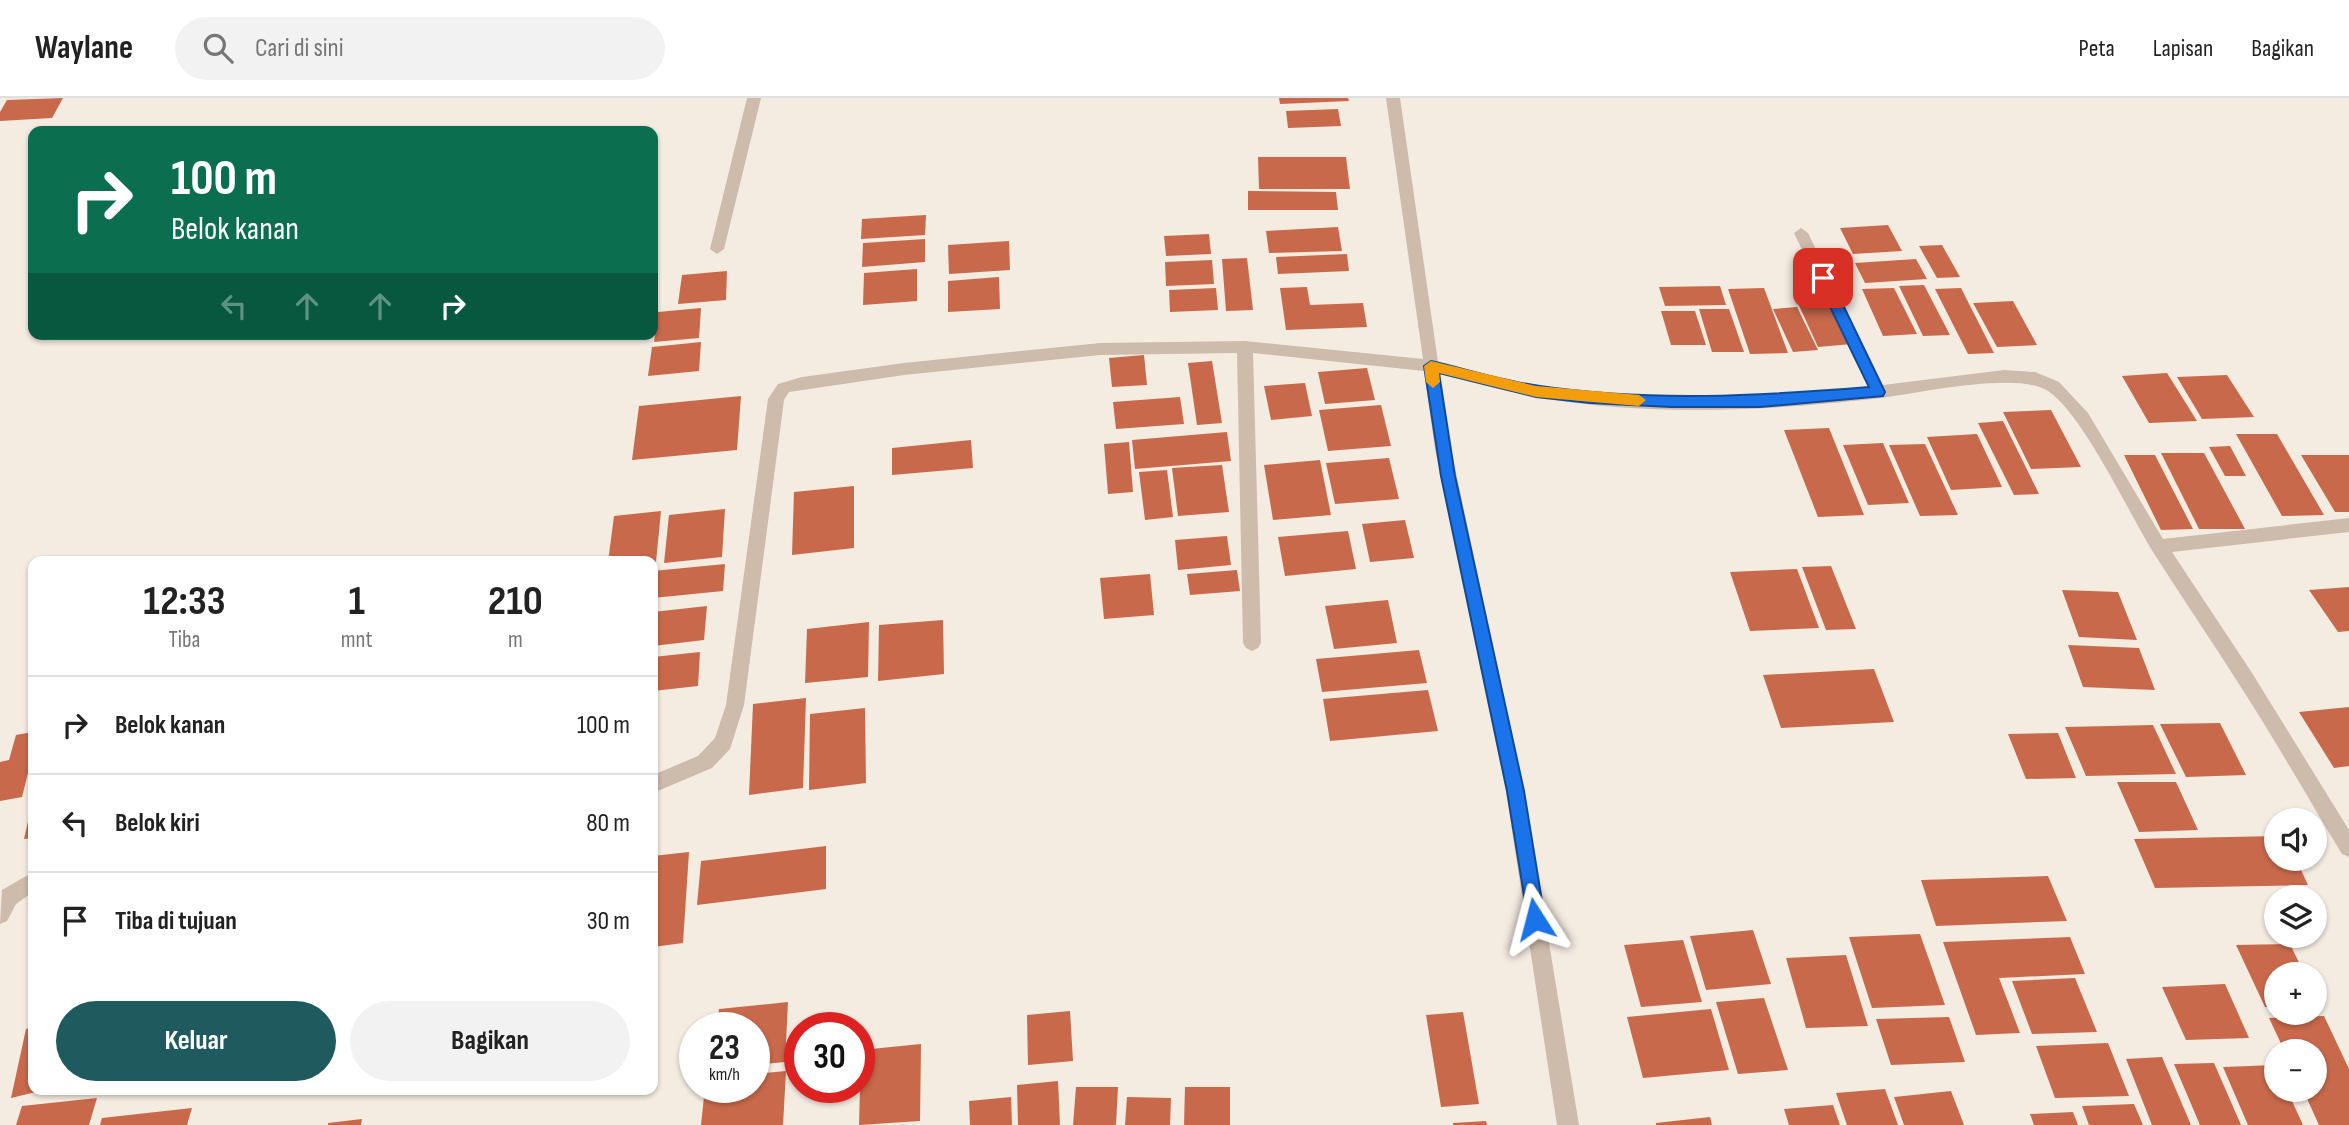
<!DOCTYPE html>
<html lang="id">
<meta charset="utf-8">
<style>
:root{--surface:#fff;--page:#f2f2f2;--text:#222;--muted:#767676;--line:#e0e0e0;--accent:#1f5a5e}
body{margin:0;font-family:"Sofia Sans Condensed",sans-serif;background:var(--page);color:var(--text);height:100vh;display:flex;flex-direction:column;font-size:26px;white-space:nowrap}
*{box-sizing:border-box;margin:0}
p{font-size:23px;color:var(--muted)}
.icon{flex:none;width:38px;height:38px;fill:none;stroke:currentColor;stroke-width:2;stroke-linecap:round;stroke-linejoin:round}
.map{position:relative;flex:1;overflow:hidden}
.details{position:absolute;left:28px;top:458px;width:630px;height:539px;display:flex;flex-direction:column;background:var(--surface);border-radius:14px;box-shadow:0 2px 5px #0004}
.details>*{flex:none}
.guide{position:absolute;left:28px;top:28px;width:630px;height:214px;border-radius:14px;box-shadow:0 2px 5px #0004;background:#0b6e4f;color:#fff;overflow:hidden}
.buttons{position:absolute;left:2264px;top:710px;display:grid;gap:14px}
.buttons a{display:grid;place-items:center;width:63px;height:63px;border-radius:50%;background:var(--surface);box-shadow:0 2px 5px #0004;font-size:35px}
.speed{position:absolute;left:679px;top:914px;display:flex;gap:14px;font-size:35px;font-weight:700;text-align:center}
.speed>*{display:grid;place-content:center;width:91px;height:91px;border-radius:50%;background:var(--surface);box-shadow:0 2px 5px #0004;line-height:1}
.speed small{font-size:18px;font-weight:400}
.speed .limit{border:10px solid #d22;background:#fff;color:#111}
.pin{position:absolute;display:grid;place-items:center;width:60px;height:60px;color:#fff;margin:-30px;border-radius:14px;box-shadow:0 4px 10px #0006}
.me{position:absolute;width:77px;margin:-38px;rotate:351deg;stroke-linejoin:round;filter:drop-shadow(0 0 5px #0008)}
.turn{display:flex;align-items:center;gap:24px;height:147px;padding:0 28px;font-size:32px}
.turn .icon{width:91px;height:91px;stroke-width:2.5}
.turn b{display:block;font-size:49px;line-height:60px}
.lanes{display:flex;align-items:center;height:66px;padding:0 28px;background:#0003;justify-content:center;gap:35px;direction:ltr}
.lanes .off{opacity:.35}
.eta{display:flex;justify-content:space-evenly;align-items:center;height:119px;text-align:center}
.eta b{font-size:42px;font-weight:700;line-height:49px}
.button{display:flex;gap:14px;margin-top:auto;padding:14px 28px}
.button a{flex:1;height:80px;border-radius:42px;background:var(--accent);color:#fff;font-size:28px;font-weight:700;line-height:80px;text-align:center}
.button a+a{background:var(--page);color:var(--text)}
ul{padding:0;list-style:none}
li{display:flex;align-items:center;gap:21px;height:98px;padding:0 28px;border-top:2px solid var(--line)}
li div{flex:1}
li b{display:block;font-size:26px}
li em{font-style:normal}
header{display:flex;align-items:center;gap:42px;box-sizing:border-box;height:98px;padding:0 35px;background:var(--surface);border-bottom:2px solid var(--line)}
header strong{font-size:33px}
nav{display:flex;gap:38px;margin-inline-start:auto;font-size:24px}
.search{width:490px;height:63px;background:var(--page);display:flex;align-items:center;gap:18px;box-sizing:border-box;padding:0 24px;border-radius:38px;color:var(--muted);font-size:26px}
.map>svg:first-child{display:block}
</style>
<header>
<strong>Waylane</strong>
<div class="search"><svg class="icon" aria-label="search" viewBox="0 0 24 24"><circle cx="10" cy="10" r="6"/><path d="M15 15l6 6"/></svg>Cari di sini</div>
<nav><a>Peta</a><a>Lapisan</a><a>Bagikan</a></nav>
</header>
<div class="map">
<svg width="2349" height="1027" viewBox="0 0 2349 1027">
<rect width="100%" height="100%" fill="#f4ebe1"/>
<path fill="#c8694b" d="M63,0L52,20L0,23V14L7,2Z
M1279,0H1348L1349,3L1280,6Z
M1338,11L1341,28L1288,30L1286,13Z
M1258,59H1346L1350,91H1259Z
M1248,93L1336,94L1338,112H1248Z
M926,117L925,137L861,141L862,121Z
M1888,127L1902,153L1853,156L1840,130Z
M1338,129L1342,153L1269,155L1266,133Z
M1209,136L1211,156L1166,158L1164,138Z
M925,141V164L862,169L863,145Z
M1009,143L1010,172L949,176L948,147Z
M1942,147L1960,179L1937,180L1919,148Z
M1347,156L1349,173L1278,176L1276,159Z
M1247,160L1253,212L1226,213L1222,161Z
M1916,161L1927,181L1865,185L1855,165Z
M1212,162L1214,186L1166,188L1165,164Z
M917,171V203L863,207L864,175Z
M727,173L726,202L678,206L682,177Z
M999,179L1000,211L948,214V183Z
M1924,187L1950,237L1923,238L1899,188Z
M1720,188L1726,207L1665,208L1659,189Z
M1307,189L1310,207L1363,205L1367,229L1286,232L1280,190Z
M1216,190L1218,212L1170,214L1169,192Z
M1764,190L1788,255L1750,256L1728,191Z
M1894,190L1917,236L1883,238L1862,191Z
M1961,190L1994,255L1968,256L1935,191Z
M1829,198L1852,246L1818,249L1796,201Z
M2013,203L2037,247L1997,249L1973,205Z
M1797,209L1818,252L1793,254L1773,211Z
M701,210L699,240L654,244L658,214Z
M1699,211H1729L1744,254H1712Z
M1661,213H1695L1706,247H1671Z
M701,244L699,273L648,278L652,249Z
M1144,257L1147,287L1112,289L1109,260Z
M1212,263L1222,325L1197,327L1188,265Z
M1367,270L1375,302L1325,306L1318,274Z
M2167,275L2197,323L2149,325L2122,278Z
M2227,277L2254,319L2202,321L2177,279Z
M1305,285L1312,318L1271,322L1264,288Z
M741,298L737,352L632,362L639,308Z
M1180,299L1184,326L1116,331L1113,304Z
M1381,307L1391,348L1328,353L1319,312Z
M2051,312L2081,369L2031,371L2003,314Z
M2003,323L2039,396L2014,397L1978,325Z
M1829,330L1864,417L1818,419L1784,332Z
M1227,334L1231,363L1135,371L1132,342Z
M1977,336L2002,389L1951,392L1927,339Z
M2236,336H2277L2324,417L2282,418Z
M971,342L973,370L892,377V350Z
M1129,344L1133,394L1108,396L1104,346Z
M1883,345L1909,405L1868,407L1843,347Z
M1925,346L1958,417L1920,418L1889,347Z
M2230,348L2246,378H2225L2209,349Z
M2161,355H2204L2245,431H2199Z
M2124,357H2155L2193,431L2161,432Z
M2301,357H2349V414H2335Z
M1389,360L1399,401L1335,406L1326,365Z
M1320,362L1331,417L1273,422L1264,367Z
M1222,367L1229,414L1178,418L1172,370Z
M1167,372L1173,419L1145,422L1139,374Z
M854,388V450L792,457L794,394Z
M725,411L722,459L664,465L669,417Z
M661,413L656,464H608L614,418Z
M1405,422L1414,460L1370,464L1362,426Z
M1348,433L1356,471L1285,478L1278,439Z
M1227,438L1231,467L1178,472L1175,442Z
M725,466L723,493L653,500V473Z
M1831,468L1856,531L1826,532L1802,469Z
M1797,471L1819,530L1750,533L1730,474Z
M1237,472L1240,493L1190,497L1187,476Z
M1150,476L1154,517L1104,521L1100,480Z
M2349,489V533L2338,534L2309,492Z
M2062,492L2118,494L2137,542L2079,539Z
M1388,502L1397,545L1334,551L1325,508Z
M707,508L704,542L653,548V514Z
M943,522L944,576L878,583L879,527Z
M869,524L868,579L805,585L807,531Z
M2068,547L2139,550L2155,592L2083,589Z
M1419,552L1427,585L1322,594L1316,561Z
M700,554L698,588L653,593V559Z
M1874,571L1894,624L1781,630L1763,577Z
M1428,592L1438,633L1330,643L1323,601Z
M806,600L803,690L749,697L753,606Z
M2349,609V668L2334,670L2299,614Z
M865,610L866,685L809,692L810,616Z
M2220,625L2246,677L2186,679L2160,626Z
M2153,627L2176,676L2086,678L2065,629Z
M33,634V655L22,699L0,703V664L9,662L16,637Z
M2058,635L2076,680L2026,681L2008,636Z
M2117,684H2176L2198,732L2139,734Z
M32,706L33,740L24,741Z
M2277,738V761H2296L2308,787L2155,790L2134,741Z
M826,748V791L697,807L701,763Z
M689,754L683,845L653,849V758Z
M2048,778L2067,823L1936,828L1921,782Z
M1753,832L1771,886L1706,892L1690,838Z
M1920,836L1945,907L1872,910L1849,839Z
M2070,839L2085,876L1999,880L2020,935L1976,937L1943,844Z
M1683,842L1702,904L1641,909L1624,847Z
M2290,846L2305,877H2277V909H2265L2236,847Z
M1846,857L1868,928L1806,930L1786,860Z
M2075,880L2097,934L2032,936L2012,883Z
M2225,886L2249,940L2186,942L2162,889Z
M1764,900L1788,972L1738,976L1716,904Z
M788,904L785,964L754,967V929H717L719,911Z
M1711,911L1729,972L1643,980L1627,919Z
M1070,913L1073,963L1028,967L1027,917Z
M1463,914L1479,1006L1441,1009L1426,917Z
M2324,918L2349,971V1027H2319L2303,992H2315V954H2285L2269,920Z
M1949,919L1965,964L1891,967L1876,921Z
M33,929V992L40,993L11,1000L26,931Z
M2108,945L2129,998L2055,1000L2036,948Z
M921,946L920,1023L859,1027L861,952Z
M2162,959L2191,1027H2152L2126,961Z
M2214,965L2241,1027H2200L2174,966Z
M2276,967L2277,992H2287L2303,1027H2248L2223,969Z
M786,973L783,1027H701L705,989H754V976Z
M1058,983L1060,1027H1018L1017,987Z
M1076,989H1118L1116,1027H1073Z
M1185,989H1230V1027H1184Z
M1885,991L1898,1027H1847L1836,995Z
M1951,993L1964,1027H1904L1894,999Z
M1011,999L1012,1027H970L969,1003Z
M1127,999L1171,1000L1170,1027H1125Z
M97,1000L89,1027H16L22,1008Z
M2134,1006L2143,1027H2089L2082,1008Z
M1833,1007L1840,1027H1789L1784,1011Z
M192,1010L187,1027H100L102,1020Z
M2073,1014L2078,1027H2034L2030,1016Z
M1710,1019L1712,1027H1656V1025Z
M362,1021L361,1027H328V1025Z
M1486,1023L1487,1027H1453V1025Z"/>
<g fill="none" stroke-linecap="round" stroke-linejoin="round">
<path fill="#cdbbac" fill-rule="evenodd" d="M747,0H761L724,151L717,156L710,151Z
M1386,0H1400L1438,264C1471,272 1504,282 1537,287C1646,306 1758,297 1868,289L1794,135L1801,130L1808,135L1883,287L2004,272L2035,274L2059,284L2088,315L2163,441L2349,420V434L2172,454L2252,575L2349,732V759L2342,756C2308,700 2275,642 2239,586C2211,542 2181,498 2153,454C2129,415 2082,315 2048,293C2018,273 1919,295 1881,300C1769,313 1648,319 1537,299C1504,293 1472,284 1440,276L1451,351L1524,693L1579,1027H1557L1506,693L1435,351L1424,273L1253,255L1261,545L1258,550L1252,553L1246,550L1243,545L1237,255L1100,257L904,277L789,294L784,302L744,607L730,651L712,670L653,695V677L698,658L715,640L726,607L768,301L778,286L802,279L904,265L1100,245L1245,243L1423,261Z
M33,774V794L16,806L7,823L0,826L2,792Z"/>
</g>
<path fill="#1a73e8" stroke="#114b97" stroke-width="2" d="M1823,175L1830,180L1885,294L1883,298L1760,309H1671L1590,305L1536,299L1439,275L1455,378L1524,693L1545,821L1542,828L1535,830L1529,828L1507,693L1441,378L1424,268L1431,263C1466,271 1503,283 1540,288C1649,304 1759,298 1869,289L1816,180Z"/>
<path fill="#f59e0b" d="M1431,263L1536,288L1639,297L1646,302L1639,308L1536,299L1439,275L1440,284L1433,290L1426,284L1424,268Z"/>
</svg>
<div class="buttons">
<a><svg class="icon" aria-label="sound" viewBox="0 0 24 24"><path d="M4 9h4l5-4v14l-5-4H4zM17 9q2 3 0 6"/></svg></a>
<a><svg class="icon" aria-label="layers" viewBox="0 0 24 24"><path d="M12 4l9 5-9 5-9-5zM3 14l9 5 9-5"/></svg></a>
<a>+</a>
<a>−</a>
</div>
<div class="speed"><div>23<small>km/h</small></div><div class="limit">30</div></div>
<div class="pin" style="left:1823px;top:180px;background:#d93025"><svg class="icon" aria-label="arrive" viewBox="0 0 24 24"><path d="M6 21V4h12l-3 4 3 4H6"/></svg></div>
<svg class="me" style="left:1535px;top:821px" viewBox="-20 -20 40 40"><path d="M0-17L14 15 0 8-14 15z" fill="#1a73e8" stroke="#fff" stroke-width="4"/></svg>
<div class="guide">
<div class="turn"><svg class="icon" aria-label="right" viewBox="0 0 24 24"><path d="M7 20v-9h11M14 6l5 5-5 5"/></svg><div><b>100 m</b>Belok kanan</div></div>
<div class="lanes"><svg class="icon off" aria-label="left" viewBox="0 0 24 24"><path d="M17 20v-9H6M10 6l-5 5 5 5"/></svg><svg class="icon off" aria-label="ahead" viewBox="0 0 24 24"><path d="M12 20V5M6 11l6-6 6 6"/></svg><svg class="icon off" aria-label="ahead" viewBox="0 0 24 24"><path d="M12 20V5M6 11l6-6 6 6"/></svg><svg class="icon" aria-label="right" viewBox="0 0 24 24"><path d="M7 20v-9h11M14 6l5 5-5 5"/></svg></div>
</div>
<section class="details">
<div class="eta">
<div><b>12:33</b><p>Tiba</p></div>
<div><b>1</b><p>mnt</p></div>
<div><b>210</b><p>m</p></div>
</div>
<ul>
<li><svg class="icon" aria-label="right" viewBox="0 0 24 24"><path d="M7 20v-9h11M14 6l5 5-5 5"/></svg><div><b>Belok kanan</b></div><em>100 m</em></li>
<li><svg class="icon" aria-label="left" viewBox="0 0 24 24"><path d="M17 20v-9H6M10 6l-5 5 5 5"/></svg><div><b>Belok kiri</b></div><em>80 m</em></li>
<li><svg class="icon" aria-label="arrive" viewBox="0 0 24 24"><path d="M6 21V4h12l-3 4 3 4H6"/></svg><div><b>Tiba di tujuan</b></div><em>30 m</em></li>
</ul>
<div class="button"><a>Keluar</a><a>Bagikan</a></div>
</section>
</div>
